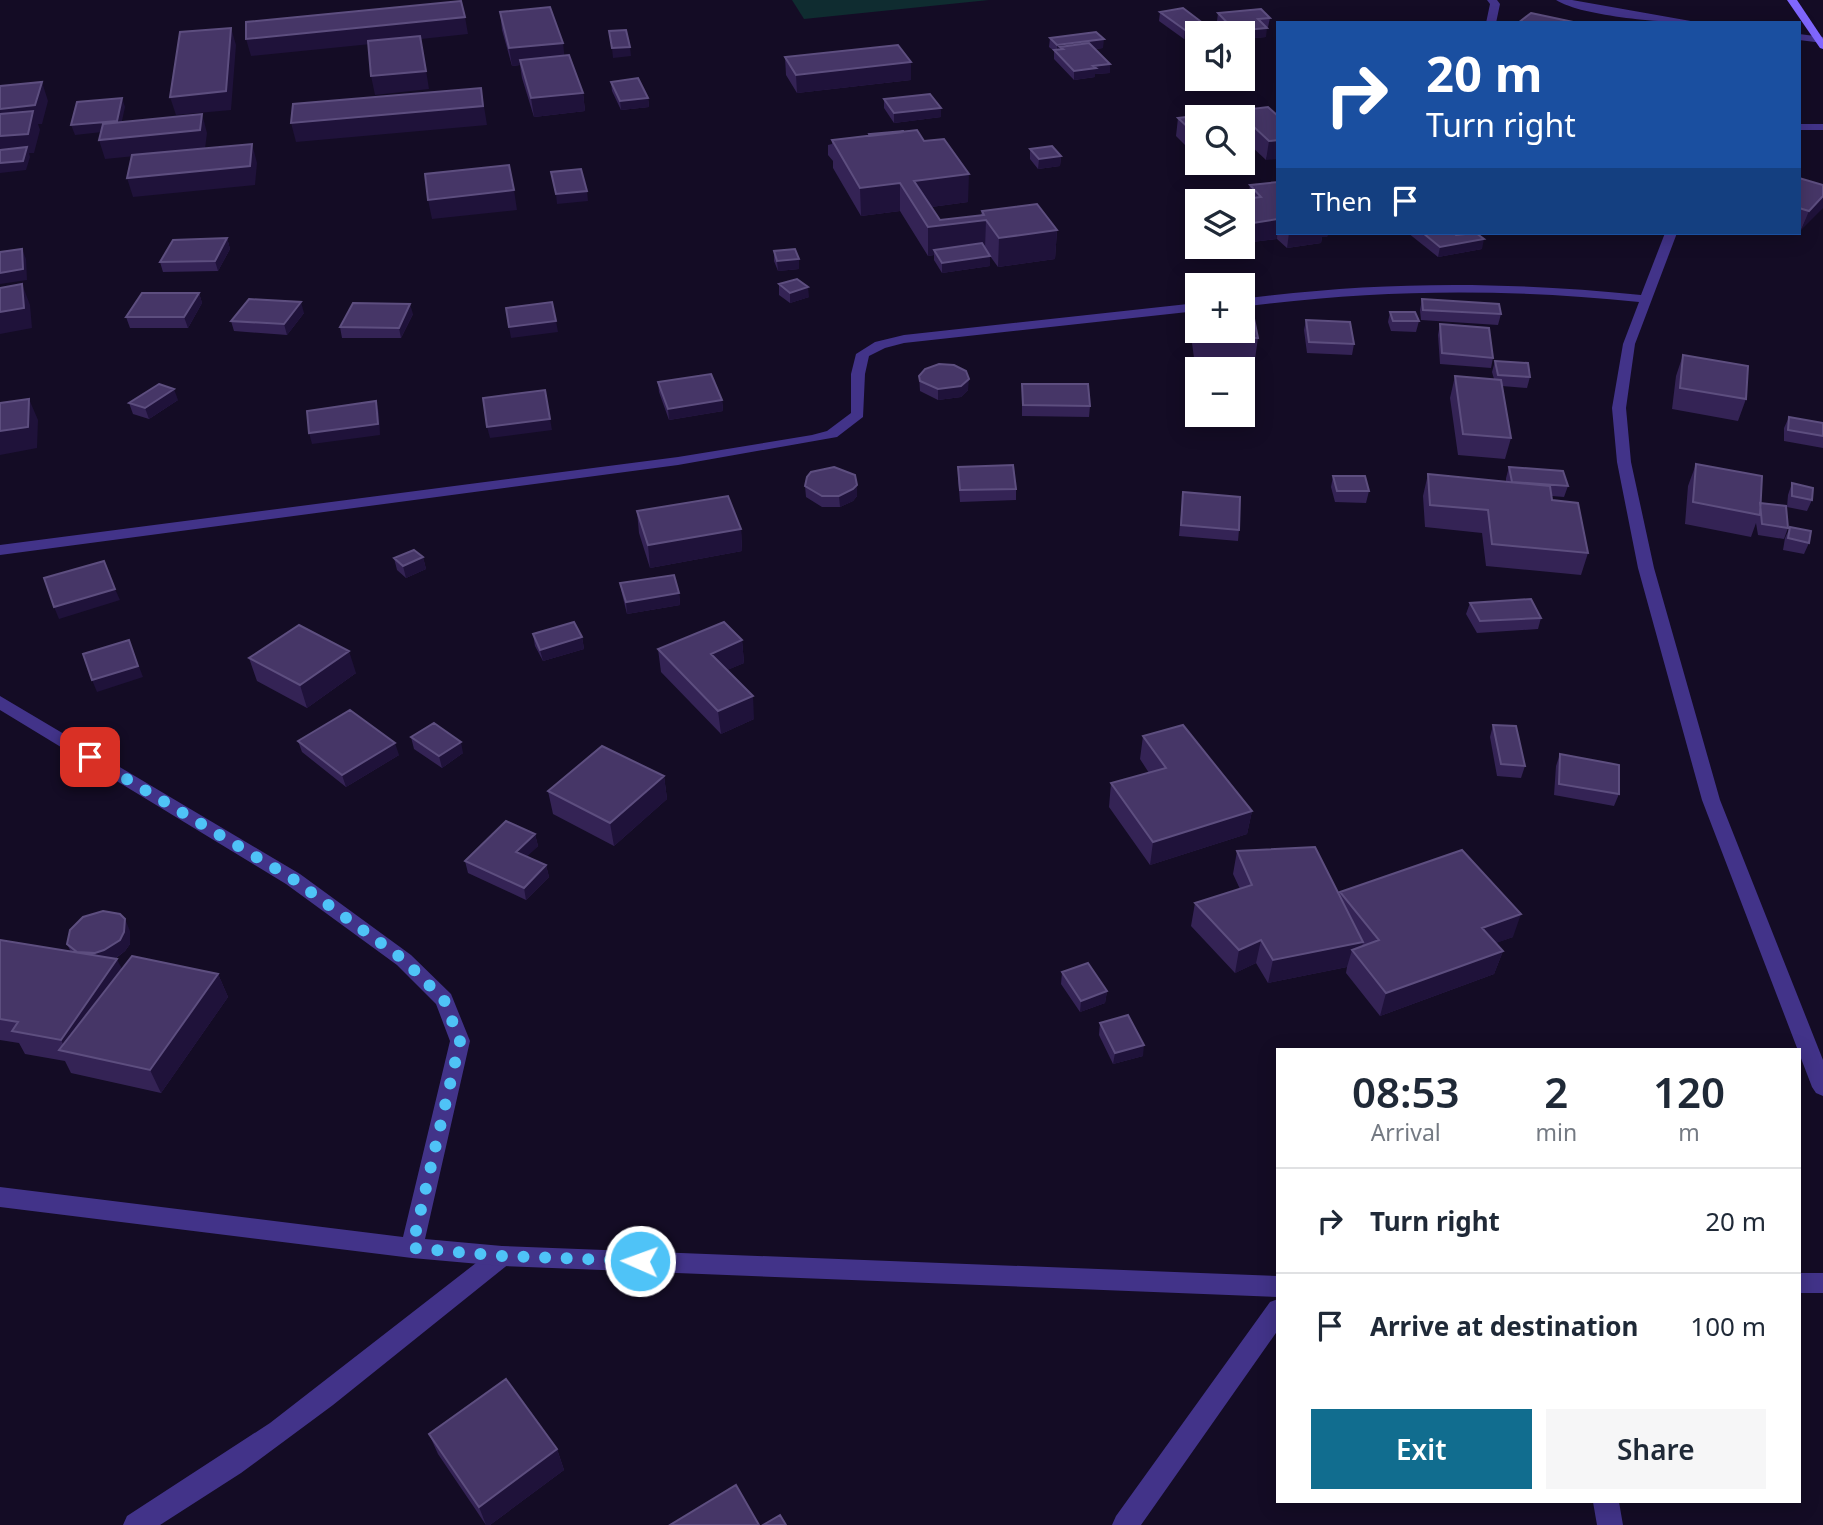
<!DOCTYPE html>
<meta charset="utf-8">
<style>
:root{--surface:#fff;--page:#f6f6f7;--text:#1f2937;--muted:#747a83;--line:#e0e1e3;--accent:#116d8f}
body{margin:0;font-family:"Noto Sans",sans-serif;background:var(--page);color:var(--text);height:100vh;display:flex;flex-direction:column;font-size:26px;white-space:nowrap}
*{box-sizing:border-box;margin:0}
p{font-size:23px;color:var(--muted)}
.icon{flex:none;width:38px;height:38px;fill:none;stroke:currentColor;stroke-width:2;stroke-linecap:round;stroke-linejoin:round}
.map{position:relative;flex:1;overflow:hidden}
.side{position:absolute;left:1276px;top:1048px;width:525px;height:455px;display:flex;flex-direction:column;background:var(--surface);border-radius:0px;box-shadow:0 4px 18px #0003}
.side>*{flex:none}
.hud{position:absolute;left:1276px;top:21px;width:525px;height:214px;border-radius:0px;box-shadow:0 4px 18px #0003;background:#1a4fa0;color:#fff;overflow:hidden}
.tools{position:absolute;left:1185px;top:21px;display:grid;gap:14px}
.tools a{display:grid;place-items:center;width:70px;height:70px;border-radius:0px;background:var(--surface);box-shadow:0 4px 18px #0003;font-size:35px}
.pin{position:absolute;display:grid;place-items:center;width:60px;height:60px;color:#fff;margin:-30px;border-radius:14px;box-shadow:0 4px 10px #0006}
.me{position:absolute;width:77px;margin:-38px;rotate:272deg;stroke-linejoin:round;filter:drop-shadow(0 0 5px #0008)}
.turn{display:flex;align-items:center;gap:24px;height:147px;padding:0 35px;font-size:32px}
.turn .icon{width:91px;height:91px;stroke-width:2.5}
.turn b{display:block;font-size:49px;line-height:60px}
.then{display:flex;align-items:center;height:66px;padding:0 35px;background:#0003;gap:14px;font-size:26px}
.eta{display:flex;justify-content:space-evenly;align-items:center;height:119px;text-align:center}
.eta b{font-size:42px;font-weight:600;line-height:49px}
.action{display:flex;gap:14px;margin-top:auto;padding:14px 35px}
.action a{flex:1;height:80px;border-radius:0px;background:var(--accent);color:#fff;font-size:28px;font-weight:600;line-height:80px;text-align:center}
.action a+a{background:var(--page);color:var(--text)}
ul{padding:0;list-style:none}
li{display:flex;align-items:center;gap:21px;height:105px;padding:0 35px;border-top:2px solid var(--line)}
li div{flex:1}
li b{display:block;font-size:26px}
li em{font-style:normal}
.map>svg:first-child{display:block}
</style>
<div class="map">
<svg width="1823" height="1525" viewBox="0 0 1823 1525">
<rect width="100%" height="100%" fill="#140c25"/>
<path fill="#0f2c30" d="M792,0H989L804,19Z"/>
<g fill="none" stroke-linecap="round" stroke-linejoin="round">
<path fill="#423389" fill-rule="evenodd" d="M502,1246L510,1249L513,1256L510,1263L333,1405L241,1473L160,1525H123L127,1516L270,1423L494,1249Z
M1278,1299V1330L1141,1525H1112L1116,1516L1270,1302Z
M1593,1502H1619L1623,1525H1597Z"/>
<path fill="#423389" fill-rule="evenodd" d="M1487,0H1497L1500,4L1496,23H1486L1490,4Z
M1556,0H1572L1702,23C1668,23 1583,17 1556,0Z
M1799,34L1823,37V43L1799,40Z
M1799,124H1823V130H1799Z
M1665,233H1677L1635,344L1626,408L1631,462L1654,568L1720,800L1823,1060V1096L1816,1093L1812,1087L1702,800L1638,568L1617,462L1612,408L1623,344L1639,302C1504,288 1377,289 1242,307V299C1378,281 1505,281 1641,295Z
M1197,303V311L904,343L885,348L869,356L865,374L863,417L837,437L678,465L0,555V545L678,457L812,435L827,431L851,413V374L856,354L875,342L904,335Z
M0,696L300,874L411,955L451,994L470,1041L425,1239L502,1246L1278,1276V1297L502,1266L412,1258L0,1207V1187L403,1237L450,1041L436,1004L397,965L286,884L0,710Z
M1799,1273H1823V1293H1799Z"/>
<path fill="#8067ff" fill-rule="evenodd" d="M1787,0H1797L1823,39V49L1820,48Z"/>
</g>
<path fill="#342355" d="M500,12L564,55L583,93L585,111L534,117L522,78L520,65L512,66L502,30Z
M1160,12L1197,33V37L1184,39L1159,21Z
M1218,13L1270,18L1268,27H1266V37L1242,39V33H1228L1217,21Z
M1050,38L1103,48L1095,49L1110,64V73L1095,74V77L1074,80L1054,59V51L1049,47Z
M785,57L911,80L797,93L786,75Z
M611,82L648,98L649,107L621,110L612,91Z
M884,99L941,108V117L894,123L884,108Z
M1278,116L1266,160L1250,145L1192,152L1176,136L1178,118Z
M832,140L968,202L931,207L940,220L981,215L982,211L1057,230L1055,259L998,267L990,256V266L942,273L934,260V255L928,256L900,211L861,216L833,168V161L828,155V145L832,144Z
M1030,149L1061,156L1060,166L1038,169L1030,159Z
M1799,178L1823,185L1801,230H1799Z
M1278,182V233H1328L1327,237H1322L1321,243L1287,248L1277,239L1244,243L1242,241V201L1248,199L1250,185Z
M1408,233H1454L1482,249L1438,257Z
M227,238L230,249L218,271L163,272L160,262Z
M774,251L799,269L778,271L774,261Z
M779,284L809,297L790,303L779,295Z
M199,293L202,303L188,328H130L126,317Z
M1422,299L1501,314L1498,325L1421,320L1420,310Z
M1192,307L1258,338L1255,359L1194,358L1190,328Z
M1390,312L1419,321L1416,332L1391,331L1388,322Z
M304,313L287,335L234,331L231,321Z
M413,314L401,338H342L340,327Z
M1306,320L1354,344L1352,355L1307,353L1304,330Z
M1440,324L1493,358L1491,368L1440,364L1438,335Z
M1683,355L1746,399L1738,421L1672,409L1676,376Z
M1495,361L1530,377L1527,388L1502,386L1511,438L1505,459L1458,455L1450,398L1455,376L1494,379L1492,372Z
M919,376L968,390L961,397L938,400L920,391Z
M658,382L722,400L723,411L669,420L659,392Z
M1022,384L1090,406L1089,417L1022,416Z
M178,400L149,419L133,414L129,403Z
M1789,417L1823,423V448L1784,441V428Z
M1696,464L1760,503L1788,528L1784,539L1758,535L1756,523L1751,537L1685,524L1688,486Z
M958,467L1016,489V500L960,502L958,478Z
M1509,467L1568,486L1564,497L1552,496V500L1588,553L1581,575L1486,566L1482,533L1425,527L1423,496L1428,474L1506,482V478Z
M1333,476L1369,491L1366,503L1335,502L1331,487Z
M1792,483L1812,500L1807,511L1787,507L1788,495Z
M805,486L857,496L853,501L840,507H822L806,497Z
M1183,492L1239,530L1238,541L1179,536Z
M637,511L741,529L742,551L650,568L639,533Z
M1790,527L1809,543L1804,554L1783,550L1785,538Z
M423,557L426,569L406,578L397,570L394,558Z
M620,583L679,593L680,605L627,614L622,594Z
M1470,603L1541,618L1538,629L1477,633L1466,614Z
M533,634L582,637L584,649L543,661L535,646Z
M742,640L744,663L727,670L754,719L721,734L661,672L658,649Z
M249,658L356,673L307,708L257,681Z
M1493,725L1525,766L1521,778L1497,776L1490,737Z
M1143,736L1252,811L1247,834L1150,865L1109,807L1111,783L1149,773L1140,759Z
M411,737L463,753L442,768L414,749Z
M298,741L399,755L346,787L302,752Z
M1560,754L1619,794L1614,806L1554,795L1556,766Z
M664,776L667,799L614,846L553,814L548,791Z
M535,834L538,846L527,856L546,865L549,877L526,900L468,873L465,861Z
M1237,851L1339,894L1340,892L1513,937L1495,943L1503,951L1494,974L1380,1016L1346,973L1347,967L1268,983L1256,963L1235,973L1191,926L1195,903L1240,889L1233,874Z
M130,931V944L125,951L115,959L122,969L218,974L228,997L161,1093L71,1073L65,1061L25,1054L19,1043L0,1040V940L71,952L67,944Z
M1062,972L1107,991L1105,1003L1080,1012L1061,984Z
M1100,1023L1143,1056L1113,1064L1099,1035Z
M429,1434L557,1449L564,1470L490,1525H486L438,1454Z"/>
<path fill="#1f123a" d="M465,17L468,34L421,39L429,89L375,95L371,76L421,39L251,56L246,39Z
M1208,27L1207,33H1197V37L1184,39L1185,30Z
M231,28L236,45L231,110L176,115L170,97Z
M1267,28L1266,37L1242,39V33H1234L1235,31Z
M1104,39L1103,48L1062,53L1063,49L1060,47L1059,54H1057V45Z
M563,43L565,61L520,60V65L512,66L509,48Z
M630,47L631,56L613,58L612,48Z
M911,62V80L797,93L796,75Z
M1110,64V73L1095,74V77L1074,80V71L1093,66Z
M42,82L48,101L42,124H38L40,130L34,153H29L30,157L26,170L0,173V109Z
M481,88L487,125L296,142L291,123Z
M583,93L585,111L534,117L531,98Z
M122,98L125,107L120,130L75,135L71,125Z
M648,98L649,107L621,110L620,101Z
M941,108V117L894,123V113Z
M202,114L207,133L205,149L105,159L99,140Z
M1253,126L1250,145L1242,146V127Z
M1194,133H1197V152H1192Z
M1278,140V159L1266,160L1269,141Z
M252,144L257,163L255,185L133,197L127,178Z
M1061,156L1060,166L1038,169L1039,159Z
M969,174L968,202L917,209L914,181Z
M900,183V211L861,216L860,188Z
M514,190L517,210L432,219L428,200Z
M587,191L588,201L557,204L556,194Z
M1823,196V208L1801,230L1809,211Z
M1278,219L1277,239L1244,243L1247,224Z
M986,220L985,249L934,250V255L928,256V227Z
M1057,230L1055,259L998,267L999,238Z
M1289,233H1328L1327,237H1322L1321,243L1287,248Z
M227,238L230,249L218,271L215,261Z
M1484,239L1482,249L1438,257L1440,247Z
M22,249L26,259L27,280L0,284V273Z
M990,256V266L942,273V263Z
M799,259V269L778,271L777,261Z
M22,284L30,305L32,328L0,334V312Z
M808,287L809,297L790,303V293Z
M199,293L202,303L188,328L184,317Z
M301,302L304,313L287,335L284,324Z
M410,304L413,314L401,338L399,328Z
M556,321L558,332L511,338L509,327Z
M969,379L968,390L961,397L938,400V389Z
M174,389L178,400L149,419L145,408Z
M29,399L38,420L37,448L0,455V431Z
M722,400L723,411L669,420L668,409Z
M376,401L379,412L380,435L312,444L309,433Z
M550,419L552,430L490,438L487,427Z
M857,485V496L853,501L840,507L839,496Z
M741,529L742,551L650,568L648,545Z
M423,557L426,569L406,578L403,566Z
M115,589L120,600L59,619L54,607Z
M679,593L680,605L627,614L626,602Z
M582,637L584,649L543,661L540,650Z
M129,640L143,677L97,692L92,680Z
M742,640L744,663L713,676L711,654Z
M349,651L356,673L307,708L300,685Z
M753,696L754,719L721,734L718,711Z
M461,742L463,753L442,768L439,756Z
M395,743L399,755L346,787L342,775Z
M664,776L667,799L614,846L610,823Z
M1252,811L1247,834L1150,865L1153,842Z
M535,834L538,846L519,864L516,852Z
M546,865L549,877L526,900L524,888Z
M1521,914L1513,937L1474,951L1482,928Z
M125,919L130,931V944L125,951L110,962L100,965L95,953Z
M1261,940L1256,963L1235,973L1239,950Z
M1363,942L1359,958L1352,950L1347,967L1268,983L1273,960Z
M1503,951L1494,974L1380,1016L1386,993Z
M117,959L128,982L67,1052L61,1040Z
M218,974L228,997L161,1093L150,1070Z
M1107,991L1105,1003L1080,1012L1081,1001Z
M1144,1045L1143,1056L1113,1064L1115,1053Z
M557,1449L564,1470L490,1525H486L479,1507Z"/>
<path fill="#463667" stroke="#5d4e7f" stroke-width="2" d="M461,1L465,17L246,39V22Z
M550,7L563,43L509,48L500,12Z
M1183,8L1208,27L1185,30L1160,12Z
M1261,9L1270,18L1258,19L1267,28L1235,31L1218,13Z
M1531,13L1578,23H1518Z
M231,28L226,91L170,97L180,32Z
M626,30L630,47L612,48L609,31Z
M1096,32L1104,39L1057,45L1050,38Z
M420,36L426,71L371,76L368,41Z
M1089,43L1110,64L1093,66L1096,68L1074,71L1054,50L1063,49L1060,47Z
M898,45L911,62L796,75L785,57Z
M569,55L583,93L531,98L520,60Z
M638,78L648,98L620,101L611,82Z
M42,82L35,105L0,109V86Z
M481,88L483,106L291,123L293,104Z
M930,94L941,108L894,113L884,99Z
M122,98L117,121L71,125L77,102Z
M1268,107L1278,116V140L1269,141L1253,126L1242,127V117H1197V133H1194L1178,118Z
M33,111L28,134L0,136V114Z
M202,114L200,130L99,140L103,124Z
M917,130L924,141L944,139L969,174L914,181L940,220L984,215L982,211L1037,204L1057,230L999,238L986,220L928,227L900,183L860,188L832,140Z
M903,131V132L870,136L869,134Z
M252,144L250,166L127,178L132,155Z
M1052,146L1061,156L1039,159L1030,149Z
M27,147L23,161L0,163V150Z
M509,165L514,190L428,200L425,174Z
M581,169L587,191L556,194L551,172Z
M1799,178L1823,185V196L1809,211L1799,208Z
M1278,182V219L1247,224L1242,219V201H1228L1261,197L1250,185Z
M1423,233H1454L1456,235L1476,233L1484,239L1440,247Z
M227,238L215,261L160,262L173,240Z
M982,243L990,256L942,263L934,250Z
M22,249L23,269L0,273V252Z
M795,249L799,259L777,261L774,251Z
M797,279L808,287L790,293L779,284Z
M22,284L24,308L0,312V288Z
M142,293H199L184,317H126Z
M249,299L301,302L284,324L231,321Z
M1422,299L1499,304L1501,314L1423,310Z
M552,302L556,321L509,327L506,308Z
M353,303L410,304L399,328L340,327Z
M1192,307H1197V331H1242V308L1252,309L1258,338L1197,337Z
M1390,312H1415L1419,321H1393Z
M1306,320L1350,322L1354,344L1309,342Z
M1440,324L1489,328L1493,358L1442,353Z
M1683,355L1748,366L1746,399L1680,388Z
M1495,361L1528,363L1530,377L1498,375Z
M939,364L954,365L966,371L969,379L961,386L938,389L920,381L919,376L925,369Z
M711,374L722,400L668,409L658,382Z
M1455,376L1501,380L1511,438L1463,434Z
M159,384L174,389L145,408L129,403Z
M1022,384H1088L1090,406L1023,405Z
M545,390L550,419L487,427L483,398Z
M29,399L28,427L0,431V403Z
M376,401L378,424L309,433L307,411Z
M1789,417L1823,423V436L1788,430Z
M1696,464L1762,476L1760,515L1693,502Z
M1013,465L1016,489L960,490L958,467Z
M834,467L855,475L857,485L853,489L839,496H822L805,486L807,477L811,472Z
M1509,467L1563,471L1568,486L1512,482Z
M1428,474L1550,486L1552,500L1578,503L1588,553L1492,544L1488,510L1430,505Z
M1333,476H1365L1369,491H1337Z
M1792,483L1813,488L1812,500L1792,496Z
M1183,492L1240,497L1239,530L1181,525Z
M728,496L741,529L648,545L637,511Z
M1760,503L1786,506L1788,528L1762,524Z
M1790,527L1811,531L1809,543L1788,538Z
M414,550L423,557L403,566L394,558Z
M104,561L115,589L54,607L44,578Z
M674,575L679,593L626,602L620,583Z
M1531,599L1541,618L1480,621L1470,603Z
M574,622L582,637L540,650L533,634Z
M724,622L742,640L711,654L753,696L718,711L658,649Z
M299,625L349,651L300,685L249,658Z
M129,640L138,666L92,680L83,654Z
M350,710L395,743L342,775L298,741Z
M434,723L461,742L439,756L411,737Z
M1183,725L1252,811L1153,842L1111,783L1166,768L1143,736Z
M1493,725L1516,726L1525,766L1501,764Z
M602,746L664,776L610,823L548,791Z
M1560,754L1619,765V794L1559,784Z
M506,821L535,834L516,852L546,865L524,888L465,861Z
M1315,847L1363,942L1273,960L1261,940L1239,950L1195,903L1252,885L1237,851Z
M1462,850L1521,914L1482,928L1503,951L1386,993L1352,950L1379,940L1340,892Z
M103,911L120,914L125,919L124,932L120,940L104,950L95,953L77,952L67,944L70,930L83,917Z
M0,940L117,959L61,1040L12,1031L18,1022L0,1019Z
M132,956L218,974L150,1070L59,1050Z
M1088,963L1107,991L1081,1001L1062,972Z
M1128,1015L1144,1045L1115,1053L1100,1023Z
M506,1379L557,1449L479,1507L429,1434Z
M736,1485L759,1525H670Z
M780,1515L786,1525H763Z"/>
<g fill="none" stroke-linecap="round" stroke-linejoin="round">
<path stroke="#4fc3f7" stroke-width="12" stroke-dasharray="0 21.6" d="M90,757L293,879L404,960L444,1000L460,1041L412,1248L502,1256L640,1261"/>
</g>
</svg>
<div class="tools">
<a><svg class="icon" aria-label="sound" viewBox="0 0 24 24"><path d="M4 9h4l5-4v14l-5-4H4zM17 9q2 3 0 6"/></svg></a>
<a><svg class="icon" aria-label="search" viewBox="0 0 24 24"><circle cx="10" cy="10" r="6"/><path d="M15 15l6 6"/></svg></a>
<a><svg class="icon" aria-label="layers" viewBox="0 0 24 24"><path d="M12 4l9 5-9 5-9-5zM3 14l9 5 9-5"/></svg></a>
<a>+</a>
<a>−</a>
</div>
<div class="pin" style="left:90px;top:757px;background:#d93025"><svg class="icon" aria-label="arrive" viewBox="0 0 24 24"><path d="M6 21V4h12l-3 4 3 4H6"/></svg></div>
<svg class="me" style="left:640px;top:1261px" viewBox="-20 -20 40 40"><circle r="17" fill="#4fc3f7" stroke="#fff" stroke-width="3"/><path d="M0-11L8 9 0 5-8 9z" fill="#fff"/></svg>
<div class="hud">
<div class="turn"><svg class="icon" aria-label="right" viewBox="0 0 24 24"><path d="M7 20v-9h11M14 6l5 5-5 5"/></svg><div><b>20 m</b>Turn right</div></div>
<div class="then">Then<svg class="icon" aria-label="arrive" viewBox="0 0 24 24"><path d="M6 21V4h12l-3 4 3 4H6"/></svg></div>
</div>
<section class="side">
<div class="eta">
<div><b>08:53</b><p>Arrival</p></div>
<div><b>2</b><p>min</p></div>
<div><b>120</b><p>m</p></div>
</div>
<ul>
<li><svg class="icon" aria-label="right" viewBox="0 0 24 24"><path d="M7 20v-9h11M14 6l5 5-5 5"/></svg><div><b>Turn right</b></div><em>20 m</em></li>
<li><svg class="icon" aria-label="arrive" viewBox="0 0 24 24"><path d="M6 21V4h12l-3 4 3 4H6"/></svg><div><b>Arrive at destination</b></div><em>100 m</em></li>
</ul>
<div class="action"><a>Exit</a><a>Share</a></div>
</section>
</div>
